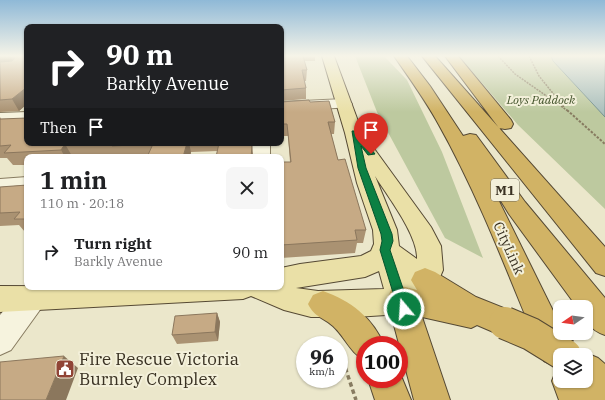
<!DOCTYPE html>
<meta charset="utf-8">
<style>
:root{--surface:#fff;--page:#f6f6f6;--text:#202124;--muted:#757577}
body{margin:0;font-family:"IBM Plex Serif",serif;background:var(--page);color:var(--text);height:100vh;display:flex;flex-direction:column;font-size:15px;white-space:nowrap}
*{box-sizing:border-box;margin:0}
p{font-size:13px;color:var(--muted)}
.icon{flex:none;width:22px;height:22px;fill:none;stroke:currentColor;stroke-width:2;stroke-linecap:round;stroke-linejoin:round}
.map{position:relative;flex:1;overflow:hidden}
.drawer{position:absolute;left:24px;top:154px;width:260px;height:136px;display:flex;flex-direction:column;background:var(--surface);border-radius:8px;box-shadow:0 1px 3px #0004}
.drawer>*{flex:none}
.top-card{position:absolute;left:24px;top:24px;width:260px;height:122px;border-radius:8px;box-shadow:0 1px 3px #0004;background:#202124;color:#fff;overflow:hidden}
.needle{width:26px;rotate:257deg}
.buttons{position:absolute;left:553px;top:300px;display:grid;gap:8px}
.buttons a{display:grid;place-items:center;width:40px;height:40px;border-radius:8px;background:var(--surface);box-shadow:0 1px 3px #0004;font-size:20px}
.speed{position:absolute;left:296px;top:336px;display:flex;gap:8px;font-size:20px;font-weight:700;text-align:center}
.speed>*{display:grid;place-content:center;width:52px;height:52px;border-radius:50%;background:var(--surface);box-shadow:0 1px 3px #0004;line-height:1}
.speed small{font-size:10px;font-weight:400}
.speed .limit{border:6px solid #d22;background:#fff;color:#111}
.pin{position:absolute;display:grid;place-items:center;width:34px;height:34px;color:#fff;margin:-41px -17px;border-radius:50% 50% 50% 0;rotate:-45deg;box-shadow:0 0 4px #0007}
.pin .icon{rotate:45deg}
.me{position:absolute;width:44px;margin:-22px;rotate:342deg;stroke-linejoin:round;filter:drop-shadow(0 0 3px #0008)}
.turn{display:flex;align-items:center;gap:14px;height:84px;padding:0 16px;font-size:18px}
.turn .icon{width:52px;height:52px;stroke-width:2.5}
.turn b{display:block;font-size:28px;line-height:34px}
.then{display:flex;align-items:center;height:38px;padding:0 16px;background:#0003;gap:8px;font-size:15px}
.round{display:grid;place-items:center;flex:none;width:42px;height:42px;border-radius:8px;background:var(--page)}
.overview{display:flex;align-items:center;justify-content:space-between;height:68px;padding:0 16px}
h1{font-size:24px;font-weight:700;line-height:30px}
ul{padding:0;list-style:none}
li{display:flex;align-items:center;gap:12px;height:60px;padding:0 16px}
li div{flex:1}
li b{display:block;font-size:15px}
li em{font-style:normal}
.map>svg:first-child{display:block}
</style>
<div class="map">
<svg width="605" height="400" viewBox="0 0 605 400">
<rect width="100%" height="100%" fill="#ebe7cb"/>
<path fill="#bdc99f" d="M355,56H384L407,80L442,152L483,258L445,238L377,112Z
M459,56H551L553,61L605,117V209L518,125Z"/>
<path fill="#abc0bd" stroke="#728e8c" d="M551,56H605V117L553,61Z"/>
<g fill="none" stroke-linecap="round" stroke-linejoin="round">
<g stroke="#877b60" stroke-width="2">
<path id="minor" d="M344,99L349,101L352,104L349,107L281,112V102Z
M27,112V122L0,123V113Z
M252,143H270V157H252Z
M27,177V191L0,193V179Z
M27,287L42,289L46,298L42,307L11,350L0,355V315L22,289Z"/>
</g>
<g stroke="#554934" stroke-width="2">
<path id="major" d="M322,56H334L362,132L431,227L441,246L443,270L434,291L424,301L401,312L386,315L355,317H311L284,310L251,296L243,299L0,312V286L281,287V268L300,264L361,256L371,251L374,244L373,230L357,183L345,133ZM375,176C388,197 418,235 417,259L399,246L397,230ZM379,271L384,289L318,291L296,288L365,277Z"/>
</g>
<g stroke="#554934" stroke-width="2">
<path id="highway" d="M394,56H407L430,86L463,136L470,134L476,135L525,202L605,298V335C590,330 586,322 586,307H577L509,214L490,183L560,325V333H564L571,350L569,355H560V364L555,366L544,361C511,282 481,200 439,125C426,101 410,79 394,56Z
M422,56H435L605,247V276L596,273Z
M445,56H458L511,120L513,124L511,128L505,129L499,128Z
M425,268L435,272L476,297L516,313L520,323L516,333L505,337L477,325L471,328L422,317L450,400H414L387,299L391,290L401,286L417,290L411,280L415,272Z
M323,291C351,301 372,317 384,345H365V360C351,354 345,337 333,326C323,317 315,318 308,304L313,295Z
M586,353L598,358L605,364V400H559L552,381L557,369L560,367V381H586V355H581Z
M399,371L411,400H375L368,379H399Z"/>
</g>
<path stroke="#877b60" stroke-width="1.5" stroke-dasharray="2 1" stroke-linecap="butt" d="M498,56L515,74L568,111
M529,56L539,76L564,107"/>
<path stroke="#877b60" stroke-width="2" stroke-dasharray="2.5 1.5" stroke-linecap="butt" d="M567,110L605,144"/>
<path stroke="#877b60" stroke-width="3.5" stroke-dasharray="4.5 3" stroke-linecap="butt" d="M343,361L356,400"/>
<use href="#minor" fill="#f6f3de" fill-rule="evenodd"/>
<use href="#major" fill="#eae0a7" fill-rule="evenodd"/>
<use href="#highway" fill="#d1b365" fill-rule="evenodd"/>
<g stroke="#554934" stroke-width="34" stroke-linecap="butt">
<path id="highway-bridge" d="M505,323L531,334L565,355"/>
</g>
<use href="#highway-bridge" stroke="#d1b365" stroke-width="32"/>
</g>
<path fill="#aa9272" d="M0,56H27V104L19,111L0,112Z
M281,56H315V61H304L307,70L306,81H304L306,88V99L281,101Z
M281,102H310L335,122L334,134H331L338,160L366,230L363,243H357L355,253L281,258V185H283L290,162L288,136H281Z
M0,117L1,119L27,143H250V145L252,146L253,157H216L218,151L191,152L190,157H117L115,154L72,156V157H27V165H13L7,158H0Z
M27,185V232H25L19,225L0,226V187Z
M217,313L220,322L218,341L177,344L172,335Z"/>
<path fill="#8b775d" d="M0,56H11L14,62L0,63Z
M27,87V104L19,111L12,99Z
M187,143H189L191,152L190,157H183Z
M65,144L72,156V157H65L61,150Z
M252,146L253,157H251Z
M217,313L220,322L218,341L215,332Z
M64,356L78,368L66,400H46Z"/>
<path fill="#c6aa85" stroke="#8b775d" d="M14,56H27V87L12,99L0,100V62L12,61L15,57Z
M281,56H303L307,70H302L306,88L281,90Z
M309,100L310,102L329,101L335,122H328L338,160L345,159L366,230H355L357,240L281,245V185H283L282,162H291L287,124H281V102Z
M27,118V143H85L65,144L61,150L4,153L11,145L0,146V119Z
M114,143H187L183,157H147L153,144L112,146Z
M219,143H249V145L252,146L251,157H216Z
M27,185V219H14L20,212L0,213V187Z
M217,313L215,332L172,335L175,316Z
M64,356L46,400H0V362Z"/>
<linearGradient id="sky" x2="0" y2="1"><stop stop-color="#8fb9d7"/><stop offset="0.5" stop-color="#f6f4e8"/><stop offset="1" stop-color="#f6f4e8" stop-opacity="0"/></linearGradient>
<rect width="605" height="112" fill="url(#sky)"/>
<path fill="#0b8043" stroke="#07532c" d="M352,131H357L375,154L368,155L361,146L366,168L392,234L393,241L390,250L410,309L408,313L404,315L400,313L398,309L380,250L382,241L381,234L358,168Z"/>
<defs>
<g id="civic-square" transform="scale(1)"><rect x="-9" y="-9" width="18" height="18" rx="4" fill="#904436" stroke="#f3f0da"/><path d="M-.6-6.5H3V-4.5H.6V-3L4-1V1h2V6H-6V1h2V-1L-.6-3ZM-1.2 2.5V6h2.4V2.5Z" fill="#fff"/></g>
</defs>
<g fill-rule="evenodd">
<use href="#civic-square" x="65" y="369"/>
</g>
<g text-anchor="middle" dominant-baseline="central" stroke-width="4" stroke-linejoin="round" paint-order="stroke">
<g font-size="12" font-style="italic" fill="#43532b" stroke="#f3f0da">
<text x="541" y="99">Loys Paddock</text>
</g>
<rect fill="#f3f0da" stroke="#716a59" stroke-width="1" x="491" y="179" width="28" height="22" rx="3"/>
<g font-size="13" font-weight="bold" fill="#393122">
<text x="505" y="190">M1</text>
</g>
<g font-size="14" fill="#393122" stroke="#f3f0da">
<text transform="translate(509 248) rotate(66)">CityLink</text>
</g>
<g font-size="17" fill="#393122" stroke="#f3f0da" text-anchor="start">
<text x="79" y="359">Fire Rescue Victoria<tspan x="79" dy="20">Burnley Complex</tspan></text>
</g>
</g>
</svg>
<div class="buttons">
<a><svg class="needle" viewBox="-14 -14 28 28"><path d="M0-13l5 13h-10z" fill="#e53935"/><path d="M0 13l5-13h-10z" fill="#757577"/></svg></a>
<a><svg class="icon" aria-label="layers" viewBox="0 0 24 24"><path d="M12 4l9 5-9 5-9-5zM3 14l9 5 9-5"/></svg></a>
</div>
<div class="speed"><div>96<small>km/h</small></div><div class="limit">100</div></div>
<div class="pin" style="left:371px;top:154px;background:#d93025"><svg class="icon" aria-label="arrive" viewBox="0 0 24 24"><path d="M6 21V4h12l-3 4 3 4H6"/></svg></div>
<svg class="me" style="left:404px;top:309px" viewBox="-20 -20 40 40"><circle r="17" fill="#0b8043" stroke="#fff" stroke-width="3"/><path d="M0-11L8 9 0 5-8 9z" fill="#fff"/></svg>
<div class="top-card">
<div class="turn"><svg class="icon" aria-label="right" viewBox="0 0 24 24"><path d="M7 20v-9h11M14 6l5 5-5 5"/></svg><div><b>90 m</b>Barkly Avenue</div></div>
<div class="then">Then<svg class="icon" aria-label="arrive" viewBox="0 0 24 24"><path d="M6 21V4h12l-3 4 3 4H6"/></svg></div>
</div>
<section class="drawer">
<div class="overview"><div><h1>1 min</h1><p>110 m · 20:18</p></div><a class="round"><svg class="icon" aria-label="close" viewBox="0 0 24 24"><path d="M6 6l12 12M18 6L6 18"/></svg></a></div>
<ul>
<li><svg class="icon" aria-label="right" viewBox="0 0 24 24"><path d="M7 20v-9h11M14 6l5 5-5 5"/></svg><div><b>Turn right</b><p>Barkly Avenue</p></div><em>90 m</em></li>
</ul>
</section>
</div>
